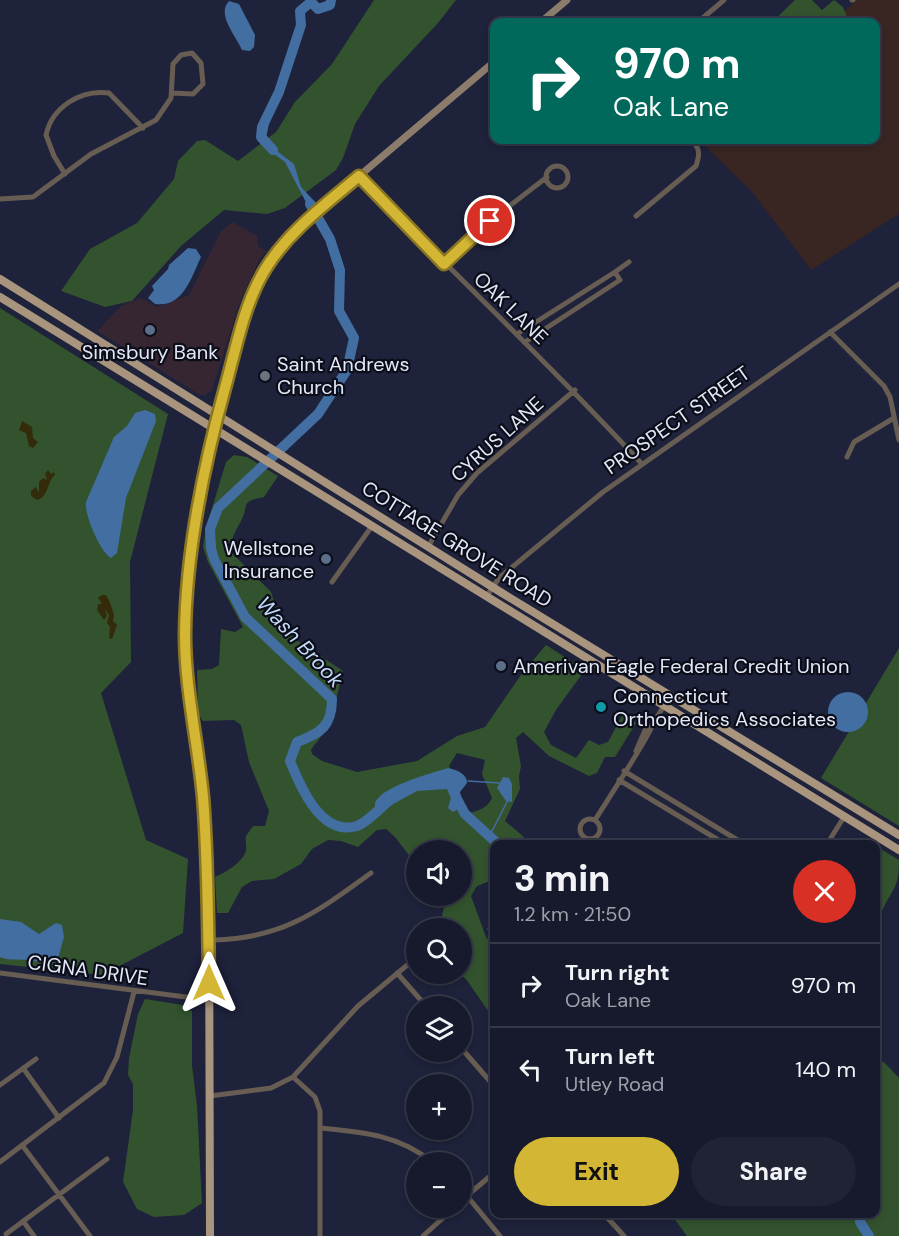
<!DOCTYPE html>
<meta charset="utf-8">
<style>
:root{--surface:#161a2c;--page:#1f2334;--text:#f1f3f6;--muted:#9ea1a9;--line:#353848;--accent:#d4b635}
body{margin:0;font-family:"DM Sans",sans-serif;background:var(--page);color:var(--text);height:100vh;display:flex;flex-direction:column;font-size:22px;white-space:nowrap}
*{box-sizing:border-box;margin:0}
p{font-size:20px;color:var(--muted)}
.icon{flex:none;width:33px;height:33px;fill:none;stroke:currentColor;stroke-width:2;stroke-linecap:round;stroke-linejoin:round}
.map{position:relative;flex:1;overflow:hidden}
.side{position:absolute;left:490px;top:840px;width:390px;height:378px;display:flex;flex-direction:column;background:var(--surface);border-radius:12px;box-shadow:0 3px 9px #0003,0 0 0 2px var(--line)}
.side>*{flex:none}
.hud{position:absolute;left:490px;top:18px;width:390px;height:126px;border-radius:12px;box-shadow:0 3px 9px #0003,0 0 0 2px var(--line);background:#00695c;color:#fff;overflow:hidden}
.fabs{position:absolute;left:406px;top:840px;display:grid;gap:12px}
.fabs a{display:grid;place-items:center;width:66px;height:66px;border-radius:50%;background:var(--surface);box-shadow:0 3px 9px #0003,0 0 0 2px var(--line);font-size:30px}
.pin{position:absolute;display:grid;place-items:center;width:51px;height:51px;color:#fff;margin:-26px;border:3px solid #fff;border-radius:50%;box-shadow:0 2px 6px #0007}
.me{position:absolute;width:66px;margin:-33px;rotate:0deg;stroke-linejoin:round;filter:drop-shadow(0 0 4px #0008)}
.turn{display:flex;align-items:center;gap:21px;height:126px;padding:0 24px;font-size:27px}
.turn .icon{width:78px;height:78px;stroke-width:2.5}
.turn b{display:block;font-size:42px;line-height:51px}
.round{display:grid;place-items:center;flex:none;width:63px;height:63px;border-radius:32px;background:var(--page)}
.headline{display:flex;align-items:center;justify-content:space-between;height:102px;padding:0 24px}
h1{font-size:36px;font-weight:800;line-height:45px}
.action{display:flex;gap:12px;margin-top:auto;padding:12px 24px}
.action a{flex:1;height:69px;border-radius:36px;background:var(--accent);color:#111;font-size:24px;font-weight:800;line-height:69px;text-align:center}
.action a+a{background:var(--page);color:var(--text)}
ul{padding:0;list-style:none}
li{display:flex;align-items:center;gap:18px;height:84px;padding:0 24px;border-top:2px solid var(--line)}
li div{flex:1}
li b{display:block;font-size:22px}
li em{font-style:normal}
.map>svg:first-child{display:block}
</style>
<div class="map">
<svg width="899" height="1236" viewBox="0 0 899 1236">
<rect width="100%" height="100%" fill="#1e223b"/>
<path fill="#352632" d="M233,222L257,236L258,246L267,251L259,260L239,305L212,390L205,395H200L97,331L121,306L141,298L157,307L189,295L221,231Z"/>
<path fill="#392623" d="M857,0H899V214L811,270L752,192L699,140H876V22H832Z"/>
<path fill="#32532e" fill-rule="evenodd" d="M374,0H456L438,23L379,86L355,124L343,158L336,170L285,208L267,214L224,210L181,246L132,301L105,307L61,291L90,249L137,223L174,179L178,161L197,141L205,140L238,161L276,132L295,102L332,64Z
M795,0H812L822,10L834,0L843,7L847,17L843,22H772Z
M0,308L168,414L130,562L131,662L101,693L146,840L188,859L183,933L102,975L0,964Z
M234,455L247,457L278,476L264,497C239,502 250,504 241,521C235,532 231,537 231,552L271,592L281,622L295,639L343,671C339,688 335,705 330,722C327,731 317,741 311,750L312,754L322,761L357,772L417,761L457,736L485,727L523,672L546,645L585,670L556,710L544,732L551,745L576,758L589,740L599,745L608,742L623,714L636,723L615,757H605L597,773L589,776L549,756L523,732L516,738L521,766L519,776L520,789L505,821L524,837L520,844H495V879L477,886L471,896L486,937L495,948V1007L489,1012L466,979L459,974H462V928H439C439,917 448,909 442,896H462V850H417V866L395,837L386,829L377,830L358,847L341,841L328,840L312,849L301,864L274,879L252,881L242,887L228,913H217L215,877C226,872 241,864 246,851C247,846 245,841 246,836L253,826H265L269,811L249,762L241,725L234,720L203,721L198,714L197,670L212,669L219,665L221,629L235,632L243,627L208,562L203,547L206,528L226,462ZM457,753L485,760L482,774L492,798C488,808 476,812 466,813L459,802L460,787L449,766Z
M899,648V826L821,778Z
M879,848L899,860C899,889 893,887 882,911C879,918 880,925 876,934V877L880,866L876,850Z
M145,999L183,1005L192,1011V1065L197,1106L202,1203L184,1215L154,1217L137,1209L123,1182L133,1110V1084L128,1075L129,1058L138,1014Z
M884,1062L899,1078V1236H687L673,1217L661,1214H876V1063Z"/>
<path fill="#342b0a" d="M22,421L32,427L33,438L38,442L33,448L29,446L26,433L19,430Z
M48,470L51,474L54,472L55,475C47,481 49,497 37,500L31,496V491L36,487L39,493V482L43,478L47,480L45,474Z
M102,595H106C110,601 112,608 114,615L113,621L117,625L112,639L109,638L110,627L107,623L109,615L105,609L107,616L104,620L97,610L98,604H102L98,598Z"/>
<path fill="#436ea2" d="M229,1L239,4L255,35L254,47L250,51L242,50C236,36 216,14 229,1Z
M265,112L271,114L266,138L269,145L294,164L301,187L318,205L311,212L285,162L266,148L260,129Z
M188,248L196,249L201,257C191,278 183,308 155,304L148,298L154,290L152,286L168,269L169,265Z
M145,410L155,414L156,421L126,498L117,553L111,558C100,552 84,514 86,502L114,437L127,426L135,413Z
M828 712a20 20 0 1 1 40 0a20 20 0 1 1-40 0Z
M448,768C456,770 467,773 467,783L460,792L463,806L453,812L448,808L451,798L447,789L417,791L384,809L375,806C374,788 433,773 448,768Z
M503,777L509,778L512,784V802L506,801L497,788Z
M0,919L21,922L39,934L56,923L62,925L64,937L57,962L45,965C32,956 14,963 0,957Z"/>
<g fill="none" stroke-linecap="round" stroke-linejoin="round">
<path stroke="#436ea2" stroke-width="1.5" d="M468,781L499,783
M489,837L508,800"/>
<path stroke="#436ea2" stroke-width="10" d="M273,150L261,137L262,127L279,92L301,25L300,11L311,2L318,9L330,5L331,0
M310,204L330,239L340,270L339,311L354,338L347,370L318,414L218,508L210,529L211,548L214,559L245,617L332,699C332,726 321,733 297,742L290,761C300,786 321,837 357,826C368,822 381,807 390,800
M455,795L465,814L498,844
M860,1214V1222L869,1236"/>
<path stroke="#675d52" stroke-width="5" d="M852,0H853
M698,22L724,0
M546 177a11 11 0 1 1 22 0a11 11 0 1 1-22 0Z
M65,174L54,156L46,135C52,107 81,89 109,93L143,128
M359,176C452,272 550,364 641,463
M0,199L33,197L91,154L156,120L171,98L173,64L181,55L192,53L201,63L203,84L193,94L172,93
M636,216L696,166C700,154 700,149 692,140
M444,264L490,221L547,177
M615,272L629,262
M830,332L884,386L890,397L899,440
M517,334L615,272L620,280L525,342
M847,457L854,442L894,418
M428,547L458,495L477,473L575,390
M332,582L372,526
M486,597L499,578L603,492L899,284
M636,751L646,728L652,726
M624,771L744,844
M619,780L725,844
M580 829a10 10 0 1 1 20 0a10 10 0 1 1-20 0Z
M595,820C603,807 652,732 652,726L670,695
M827,844L844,817
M495,922L490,929L495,939
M209,940C280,940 316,913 371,873
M0,973L209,1000
M397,973L426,1006
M462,1049L495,1087
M23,1068L59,1118
M293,1077L315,1097L320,1111V1236
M0,1085L36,1059
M210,1096L271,1088L293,1077L358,1006L417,957
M321,1128C363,1132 399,1135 432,1162
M22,1145L90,1236
M0,1162L104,1083L117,1057L134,992
M462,1190L500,1236
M462,1200L495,1172
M604,1214L624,1236
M23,1221L34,1236
M6,1234L107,1159
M423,1236L454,1208"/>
<path stroke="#8c7c6b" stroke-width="7" d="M541,22L567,0
M218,415C231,367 240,313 265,270C275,251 291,236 306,221L495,61"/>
<path stroke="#a9947e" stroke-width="8" d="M0,279L502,593L899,835
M0,297L899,850
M210,1236L209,895L203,795L190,700L185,637L187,578L196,515L218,415"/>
</g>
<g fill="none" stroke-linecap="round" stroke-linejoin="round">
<g stroke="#8a7622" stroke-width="15">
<path id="route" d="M209,983C208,920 208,859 203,797C198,743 185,689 185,634C186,551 203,468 225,388C236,349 244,303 266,268C289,231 326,204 359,176L444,264L490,221"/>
</g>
<use href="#route" stroke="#d4b635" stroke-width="10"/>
</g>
<g fill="#5c6f8a" stroke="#0b0d18" stroke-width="2">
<circle cx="150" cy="330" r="6"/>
<circle cx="326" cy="559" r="6"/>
<circle cx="501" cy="666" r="6"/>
</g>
<circle fill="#6b7280" stroke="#0b0d18" stroke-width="2" cx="265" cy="376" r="6"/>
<circle fill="#0f9aa8" stroke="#0b0d18" stroke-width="2" cx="601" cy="707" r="6"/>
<g text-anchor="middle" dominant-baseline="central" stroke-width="4.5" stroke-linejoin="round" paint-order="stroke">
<g font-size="20" fill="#e3e7f8" stroke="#0b0d18">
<text transform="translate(511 308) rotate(44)">OAK LANE</text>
<text transform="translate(677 420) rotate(-35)">PROSPECT STREET</text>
<text transform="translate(497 439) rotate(-42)">CYRUS LANE</text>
<text transform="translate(457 544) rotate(32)">COTTAGE GROVE ROAD</text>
<text transform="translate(88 970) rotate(8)">CIGNA DRIVE</text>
</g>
<g font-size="20" fill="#e3e7f8" stroke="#0b0d18" text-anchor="start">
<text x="150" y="352" text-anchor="middle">Simsbury Bank</text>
<text x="277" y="364">Saint Andrews<tspan x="277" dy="23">Church</tspan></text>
<text x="314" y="548" text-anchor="end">Wellstone<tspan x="314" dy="23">Insurance</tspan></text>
<text x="513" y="666">Amerivan Eagle Federal Credit Union</text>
<text x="613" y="696">Connecticut<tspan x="613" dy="23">Orthopedics Associates</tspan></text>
</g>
<g font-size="21" font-style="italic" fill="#c1daf9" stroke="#0b0d18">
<text transform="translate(300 642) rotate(47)">Wash Brook</text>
</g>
</g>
</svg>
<div class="fabs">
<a><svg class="icon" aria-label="sound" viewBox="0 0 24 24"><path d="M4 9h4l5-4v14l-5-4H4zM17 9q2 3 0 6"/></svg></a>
<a><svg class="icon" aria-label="search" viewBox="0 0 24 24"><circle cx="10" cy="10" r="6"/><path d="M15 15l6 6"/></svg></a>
<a><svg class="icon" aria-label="layers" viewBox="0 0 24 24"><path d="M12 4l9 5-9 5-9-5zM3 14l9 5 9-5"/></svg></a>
<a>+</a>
<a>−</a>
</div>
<div class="pin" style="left:490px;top:221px;background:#d93025"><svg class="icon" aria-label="arrive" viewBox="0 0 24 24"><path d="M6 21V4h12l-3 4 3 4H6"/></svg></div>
<svg class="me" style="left:209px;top:983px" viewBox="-20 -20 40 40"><path d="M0-17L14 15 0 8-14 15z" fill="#d4b635" stroke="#fff" stroke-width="4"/></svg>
<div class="hud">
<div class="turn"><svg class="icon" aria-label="right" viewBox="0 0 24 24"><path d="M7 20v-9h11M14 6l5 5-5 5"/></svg><div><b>970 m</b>Oak Lane</div></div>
</div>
<section class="side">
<div class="headline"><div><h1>3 min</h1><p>1.2 km · 21:50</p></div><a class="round" style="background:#d93025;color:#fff"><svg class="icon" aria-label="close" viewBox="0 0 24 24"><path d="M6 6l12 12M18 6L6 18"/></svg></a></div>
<ul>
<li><svg class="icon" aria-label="right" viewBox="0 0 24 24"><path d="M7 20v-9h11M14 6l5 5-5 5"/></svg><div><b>Turn right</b><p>Oak Lane</p></div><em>970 m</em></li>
<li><svg class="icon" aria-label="left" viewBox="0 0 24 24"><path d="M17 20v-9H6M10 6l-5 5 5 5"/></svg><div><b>Turn left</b><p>Utley Road</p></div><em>140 m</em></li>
</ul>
<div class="action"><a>Exit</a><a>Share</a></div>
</section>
</div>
